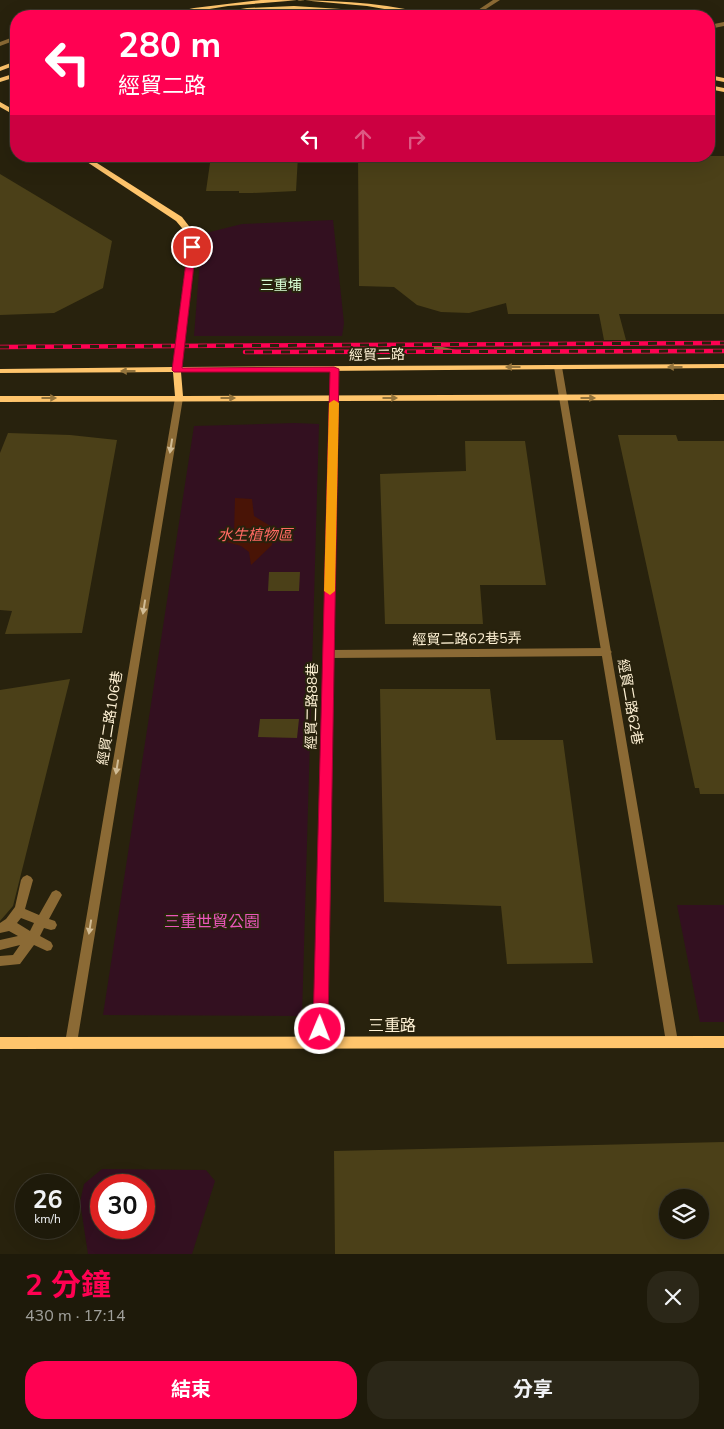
<!DOCTYPE html>
<html lang="zh-TW">
<meta charset="utf-8">
<style>
:root{--surface:#1e1a0a;--page:#2b2718;--text:#f1f3f6;--muted:#a1a19c;--line:#3c382b;--accent:#ff0152}
body{margin:0;font-family:"Nunito Sans","Noto Sans TC",sans-serif;background:var(--page);color:var(--text);height:100vh;display:flex;flex-direction:column;font-size:19px;white-space:nowrap}
*{box-sizing:border-box;margin:0}
p{font-size:16px;color:var(--muted)}
.icon{flex:none;width:28px;height:28px;fill:none;stroke:currentColor;stroke-width:2;stroke-linecap:round;stroke-linejoin:round}
.map{position:relative;height:1254px;overflow:hidden}
.details{display:flex;flex-direction:column;background:var(--surface);flex:1}
.details>*{flex:none}
.top-card{position:absolute;left:10px;top:10px;width:705px;height:152px;border-radius:20px;box-shadow:0 5px 20px #0002,0 0 0 1px var(--line);background:#ff0152;color:#fff;overflow:hidden}
.buttons{position:absolute;left:659px;top:1189px;display:grid;gap:10px}
.buttons a{display:grid;place-items:center;width:50px;height:50px;border-radius:50%;background:var(--surface);box-shadow:0 5px 20px #0002,0 0 0 1px var(--line);font-size:25px}
.speed{position:absolute;left:15px;top:1174px;display:flex;gap:10px;font-size:25px;font-weight:700;text-align:center}
.speed>*{display:grid;place-content:center;width:65px;height:65px;border-radius:50%;background:var(--surface);box-shadow:0 5px 20px #0002,0 0 0 1px var(--line);line-height:1}
.speed small{font-size:12px;font-weight:400}
.speed .limit{border:8px solid #d22;background:#fff;color:#111}
.pin{position:absolute;display:grid;place-items:center;width:42px;height:42px;color:#fff;margin:-21px;border:2px solid #fff;border-radius:50%;box-shadow:0 1px 5px #0007}
.me{position:absolute;width:55px;margin:-28px;rotate:1deg;stroke-linejoin:round;filter:drop-shadow(0 0 4px #0008)}
.turn{display:flex;align-items:center;gap:18px;height:105px;padding:0 25px;font-size:22px}
.turn .icon{width:65px;height:65px;stroke-width:2.5}
.turn b{display:block;font-size:35px;line-height:42px}
.lanes{display:flex;align-items:center;height:48px;padding:0 25px;background:#0003;justify-content:center;gap:25px;direction:ltr}
.lanes .off{opacity:.35}
.round{display:grid;place-items:center;flex:none;width:52px;height:52px;border-radius:20px;background:var(--page)}
.head{display:flex;align-items:center;justify-content:space-between;height:85px;padding:0 25px}
h1{font-size:30px;font-weight:700;line-height:38px;color:var(--accent)}
.cta{display:flex;gap:10px;margin-top:auto;padding:10px 25px}
.cta a{flex:1;height:58px;border-radius:20px;background:var(--accent);color:#fff;font-size:20px;font-weight:700;line-height:58px;text-align:center}
.cta a+a{background:var(--page);color:var(--text)}
.map>svg:first-child{display:block}
</style>
<div class="map">
<svg width="724" height="1254" viewBox="0 0 724 1254">
<rect width="100%" height="100%" fill="#28220d"/>
<path fill="#331020" fill-rule="evenodd" d="M333,220L344,323L342,336H194L202,234L242,224Z
M295,423L319,424L302,1016L103,1015L194,426Z
M677,905H724V1022H700Z
M102,1169L206,1170L215,1181L192,1254H88L80,1202L84,1184ZM101,1185H144V1228H101Z"/>
<path fill="#491406" d="M235,498L252,499L254,516L272,527V545L251,565L249,552L241,546L227,542L234,535Z"/>
<path fill="#4b4018" fill-rule="evenodd" d="M211,156H298L296,191L252,193H239V191H206Z
M358,156H724V314H619L626,340H604L599,314H508L506,303L469,313L441,312L417,305L394,287L359,286Z
M0,174L112,241L103,288L54,313L0,315Z
M8,433L70,435L117,440L82,633L5,634L12,611L0,610V453Z
M618,435H676L678,441H724V794H700L699,788H695Z
M465,441H525L546,585H480L483,624H385L380,474L466,471Z
M269,572H300L299,591H268Z
M70,679L13,906L0,921V690Z
M380,689H490L496,740H563L593,963L507,964L501,906L384,902Z
M260,719H299L297,738L258,737Z
M724,1142V1254H335L334,1151ZM668,1198H700V1230H668Z"/>
<g fill="none" stroke-linecap="round" stroke-linejoin="round">
<path fill="#8b6a35" fill-rule="evenodd" d="M493,0H500L475,16H469Z
M88,11L91,13C87,17 82,17 77,16Z
M16,36V40L0,46V42Z
M607,648L612,652L607,656L328,658L323,654L328,650Z"/>
<path fill="#8b6a35" fill-rule="evenodd" d="M724,22V26L709,29V25Z
M434,345L456,350L724,349V353L456,354L434,349Z
M555,365H558L562,367L678,1042L677,1046L672,1048L667,1046L666,1042L554,367Z
M331,367H337L338,369L326,1043L325,1047L320,1049L315,1047L314,1043Z
M179,395L183,398L77,1043L76,1047L71,1049L66,1047L65,1043L175,398Z
M27,875L31,877L33,880L25,909L39,915L52,892L56,890L60,892L62,895L49,919L55,921L57,925L55,929L51,930L44,928L40,936L51,942L53,946L51,950L47,951L34,945L20,964L0,966V956L13,955L20,945L0,950V940L18,936L9,931L0,933V923L6,919L15,907L21,880L23,877ZM21,918L34,923L30,931L17,923Z"/>
<path fill="#ffc56c" fill-rule="evenodd" d="M261,0C309,0 357,0 405,9C414,11 427,11 435,16H425L367,6L300,0L228,6L166,16H156L194,8Z
M294,6L341,9L388,14L391,16L294,10L197,16L247,8Z
M16,61V65L0,71V67Z
M16,73V77L0,82V78Z
M709,75L724,78V82L709,79Z
M709,85L724,88V92L709,89Z
M0,102L16,111V116L0,107Z
M78,156H86L182,217L195,234L196,247L181,367L724,364V368L181,372L183,396L724,394V400L0,402V396H175L173,372L0,373V369L173,367L188,247L187,234L176,221Z
M724,1036V1048L0,1049V1037Z"/>
<g stroke="#ff0152" stroke-width="4.5">
<path id="rail" d="M0,347L724,343
M245,352L724,351"/>
</g>
<use href="#rail" stroke="#28220d" stroke-width="3" stroke-dasharray="9" stroke-linecap="butt"/>
</g>
<defs><path id="oneway-solid" d="M-6-.8H1V-3.2L6.5 0L1 3.2V.8H-6Z" transform="scale(1.25)"/></defs>
<g fill="#94743c">
<use href="#oneway-solid" transform="translate(513 367) rotate(180)"/>
<use href="#oneway-solid" transform="translate(675 367) rotate(180)"/>
<use href="#oneway-solid" transform="translate(128 371) rotate(180)"/>
<use href="#oneway-solid" transform="translate(49 398)"/>
<use href="#oneway-solid" transform="translate(228 398)"/>
<use href="#oneway-solid" transform="translate(390 398)"/>
<use href="#oneway-solid" transform="translate(588 398)"/>
</g>
<g fill="#d1bc95">
<use href="#oneway-solid" transform="translate(171 446) rotate(99)"/>
<use href="#oneway-solid" transform="translate(144 607) rotate(99)"/>
<use href="#oneway-solid" transform="translate(117 767) rotate(99)"/>
<use href="#oneway-solid" transform="translate(90 927) rotate(99)"/>
</g>
<path fill="#ff0152" stroke="#a60135" d="M192,244L196,247L182,368L334,367L339,369L328,1029L325,1033L320,1035L315,1033L313,1029L330,372H174L172,370L188,247Z"/>
<path fill="#f59e0b" d="M334,400L339,403L335,591L330,595L324,591L329,403Z"/>
<g text-anchor="middle" dominant-baseline="central" stroke-width="4" stroke-linejoin="round" paint-order="stroke">
<g font-size="14" fill="#d9ffd7" stroke="#28220d">
<text x="281" y="285">三重埔</text>
</g>
<g font-size="14" fill="#fff2d5" stroke="#28220d">
<text transform="translate(377 355) rotate(-1)">經貿二路</text>
<text transform="translate(467 639) rotate(-1)">經貿二路62巷5弄</text>
<text transform="translate(630 702) rotate(80)">經貿二路62巷</text>
<text transform="translate(312 706) rotate(-89)">經貿二路88巷</text>
<text transform="translate(110 718) rotate(-81)">經貿二路106巷</text>
</g>
<g font-size="15" font-style="italic" fill="#ff6a63" stroke="#28220d">
<text x="255" y="535">水生植物區</text>
</g>
<g font-size="16" fill="#ea56b9" stroke="#28220d">
<text x="212" y="922">三重世貿公園</text>
</g>
<g font-size="16" fill="#fff2d5" stroke="#28220d">
<text x="392" y="1026">三重路</text>
</g>
</g>
</svg>
<div class="buttons">
<a><svg class="icon" aria-label="layers" viewBox="0 0 24 24"><path d="M12 4l9 5-9 5-9-5zM3 14l9 5 9-5"/></svg></a>
</div>
<div class="speed"><div>26<small>km/h</small></div><div class="limit">30</div></div>
<div class="pin" style="left:192px;top:247px;background:#d93025"><svg class="icon" aria-label="arrive" viewBox="0 0 24 24"><path d="M6 21V4h12l-3 4 3 4H6"/></svg></div>
<svg class="me" style="left:320px;top:1029px" viewBox="-20 -20 40 40"><circle r="17" fill="#ff0152" stroke="#fff" stroke-width="3"/><path d="M0-11L8 9 0 5-8 9z" fill="#fff"/></svg>
<div class="top-card">
<div class="turn"><svg class="icon" aria-label="left" viewBox="0 0 24 24"><path d="M17 20v-9H6M10 6l-5 5 5 5"/></svg><div><b>280 m</b>經貿二路</div></div>
<div class="lanes"><svg class="icon" aria-label="left" viewBox="0 0 24 24"><path d="M17 20v-9H6M10 6l-5 5 5 5"/></svg><svg class="icon off" aria-label="ahead" viewBox="0 0 24 24"><path d="M12 20V5M6 11l6-6 6 6"/></svg><svg class="icon off" aria-label="right" viewBox="0 0 24 24"><path d="M7 20v-9h11M14 6l5 5-5 5"/></svg></div>
</div>
</div>
<section class="details">
<div class="head"><div><h1>2 分鐘</h1><p>430 m · 17:14</p></div><a class="round"><svg class="icon" aria-label="close" viewBox="0 0 24 24"><path d="M6 6l12 12M18 6L6 18"/></svg></a></div>
<div class="cta"><a>結束</a><a>分享</a></div>
</section>
